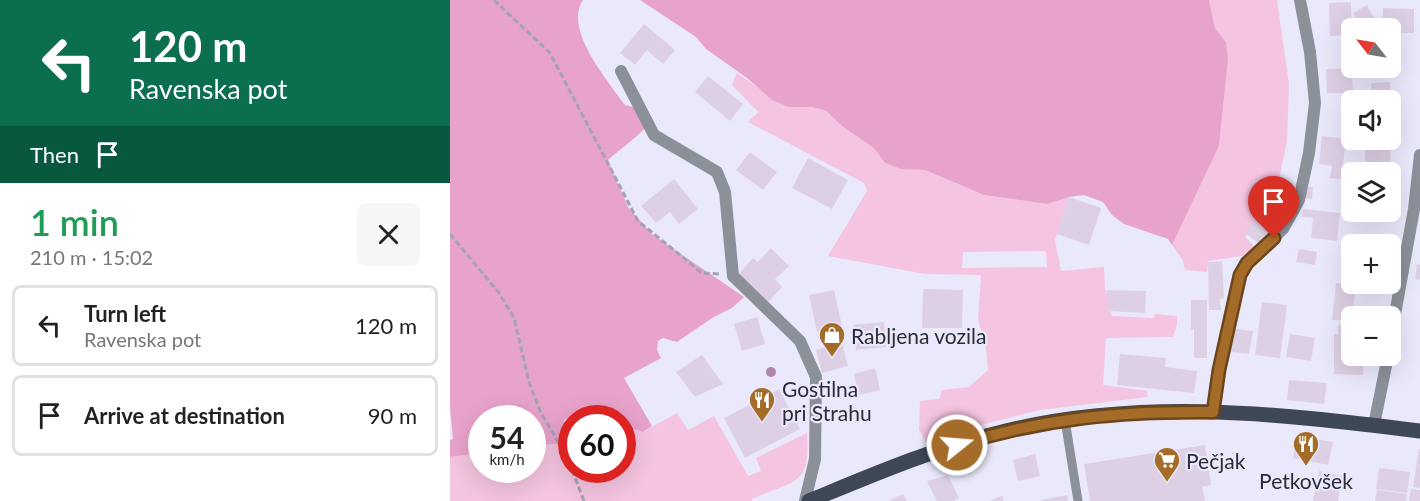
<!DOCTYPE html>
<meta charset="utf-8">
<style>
:root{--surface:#fff;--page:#f6f6f6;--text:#222;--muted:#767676;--line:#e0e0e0}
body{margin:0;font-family:Lato,sans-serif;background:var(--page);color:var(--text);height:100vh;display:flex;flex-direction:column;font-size:22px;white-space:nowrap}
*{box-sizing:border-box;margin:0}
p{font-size:20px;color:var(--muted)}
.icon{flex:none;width:33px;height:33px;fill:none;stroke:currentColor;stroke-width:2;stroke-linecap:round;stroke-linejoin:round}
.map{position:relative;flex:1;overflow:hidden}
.side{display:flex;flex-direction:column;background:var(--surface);width:450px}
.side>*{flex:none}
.top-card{background:#0b6e4f;color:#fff;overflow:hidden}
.needle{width:39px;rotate:301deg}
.buttons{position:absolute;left:891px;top:18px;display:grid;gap:12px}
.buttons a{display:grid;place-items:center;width:60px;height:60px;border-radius:9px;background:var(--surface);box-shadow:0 6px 24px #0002;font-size:30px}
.speed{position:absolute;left:18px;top:405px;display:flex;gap:12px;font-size:30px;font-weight:700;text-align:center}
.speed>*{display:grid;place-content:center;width:78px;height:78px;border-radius:50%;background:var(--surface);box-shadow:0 6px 24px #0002;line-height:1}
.speed small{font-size:15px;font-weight:400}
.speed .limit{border:9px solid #d22;background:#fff;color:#111}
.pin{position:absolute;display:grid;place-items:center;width:51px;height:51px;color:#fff;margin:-62px -26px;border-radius:50% 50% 50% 0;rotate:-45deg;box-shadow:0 0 6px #0007}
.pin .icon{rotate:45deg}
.me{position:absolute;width:66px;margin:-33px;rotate:73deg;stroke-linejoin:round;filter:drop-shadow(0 0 4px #0008)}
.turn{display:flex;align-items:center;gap:21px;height:126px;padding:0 30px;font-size:27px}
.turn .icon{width:78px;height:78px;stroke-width:2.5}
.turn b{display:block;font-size:42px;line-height:51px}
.then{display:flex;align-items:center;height:57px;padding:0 30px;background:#0003;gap:12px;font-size:22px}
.round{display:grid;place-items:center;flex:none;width:63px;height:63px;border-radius:9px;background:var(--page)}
.head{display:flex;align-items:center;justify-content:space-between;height:102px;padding:0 30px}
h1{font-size:36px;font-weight:600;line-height:45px;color:#1e9e55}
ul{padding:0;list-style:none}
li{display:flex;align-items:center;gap:18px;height:81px;margin:0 12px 9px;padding:0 18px;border:3px solid var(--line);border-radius:9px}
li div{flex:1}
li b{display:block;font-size:22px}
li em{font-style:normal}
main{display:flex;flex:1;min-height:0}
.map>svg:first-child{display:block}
</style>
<main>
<section class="side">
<div class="top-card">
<div class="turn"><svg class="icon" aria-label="left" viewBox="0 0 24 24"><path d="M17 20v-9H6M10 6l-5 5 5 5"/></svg><div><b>120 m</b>Ravenska pot</div></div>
<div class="then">Then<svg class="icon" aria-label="arrive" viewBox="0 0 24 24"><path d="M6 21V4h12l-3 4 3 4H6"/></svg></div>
</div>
<div class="head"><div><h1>1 min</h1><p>210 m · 15:02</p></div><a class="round"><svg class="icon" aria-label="close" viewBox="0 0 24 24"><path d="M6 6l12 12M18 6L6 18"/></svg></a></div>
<ul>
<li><svg class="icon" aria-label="left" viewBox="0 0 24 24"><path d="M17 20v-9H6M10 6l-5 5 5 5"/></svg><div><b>Turn left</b><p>Ravenska pot</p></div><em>120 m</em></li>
<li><svg class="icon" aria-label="arrive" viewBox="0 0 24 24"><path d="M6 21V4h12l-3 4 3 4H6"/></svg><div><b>Arrive at destination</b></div><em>90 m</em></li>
</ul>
</section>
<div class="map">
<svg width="970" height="501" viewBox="0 0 970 501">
<rect width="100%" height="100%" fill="#eae9fc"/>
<path fill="#f5c4e0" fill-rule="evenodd" d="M759,0H827L839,84L837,140L828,186H842L831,217L813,207L795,237L805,247L792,256L758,261L757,272L735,270L732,259L722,245L769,146L778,59L776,42L765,28Z
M287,73L329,103L338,107H362L376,111L392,126L425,148L435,163L451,169L475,170L534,195L597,204L619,197L605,240L611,271L654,267L655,288L662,316L704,318L705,314L727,316V325L723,337L656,338L653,385L697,391L698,397L590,410L515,429L476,442L469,430L470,401L489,399L492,390L519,387L538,370L536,348L528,319L531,275L475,274L378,256L417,191L414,183L298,122L308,112L282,85ZM596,251L597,267L512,268L513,252Z
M227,413L238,430L264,416L298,476L311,471L306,458L357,433C361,488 343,480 302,499V501H0V457L31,453L32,470H82L83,446L115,443L114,419H121L122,470H172L173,425L193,432Z"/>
<path fill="#e8a3cb" d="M0,0H133C113,29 158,81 175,105L187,108L196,127C184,140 170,149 158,160L178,207L203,235L294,297L282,308L262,318L227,342L213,338L208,341L207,350L211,358L174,378L202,426L193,432L173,425L172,418L114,419L115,443L83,446L82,418H32L31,453L0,457V440L3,439L0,408Z
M190,0H759L765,28L776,42L778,59L769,146L722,245L718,239L674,224L662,215L653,202L634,195L619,197L597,204L534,195L475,170L451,169L435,163L424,148L392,126L376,111L362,107H338L322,100L297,78L256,49L246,37Z"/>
<path fill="#ded0e4" d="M901,2L902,35L880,36L879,3Z
M917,5L927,24L918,28H911L903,13Z
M933,8L964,9V33H940V28H932Z
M194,24L225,50L213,64L197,50L185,65L170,53Z
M902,68L903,93H877L876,69Z
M258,76L293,104L280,121L245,92Z
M940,82L941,100H922L921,83Z
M872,136L896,139L893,166L897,167L895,180L880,178L882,166L869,164Z
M915,140H941L940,167H915Z
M300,152L327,172L313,190L286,170Z
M358,158L398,180L382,209L342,188Z
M224,179L248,209L229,224L220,212L206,223L191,206Z
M855,186L863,187L862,199L853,198Z
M619,197L651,208L639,245L607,234Z
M815,206L830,217L811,245L795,233Z
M853,209L890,213L887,241L861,238L863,218L852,217Z
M321,248L339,266L325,279L332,287L317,303L288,275L303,258L308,262Z
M849,249L867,252L865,265L846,262Z
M772,261L774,298L770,299L771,310H759L758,262Z
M967,264L970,265V280L965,279Z
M886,283L906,285L902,321L882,320Z
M473,289L513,290L512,328H472Z
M384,290L392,326L367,332L359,295Z
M657,290L696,291L695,313L657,311Z
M741,300H757V358H744V329L741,330Z
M812,302L837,305L830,358L805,355Z
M307,317L315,344L292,351L284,324Z
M434,322L436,347L406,350L403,325Z
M888,325L902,326V356H913V375L884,374V334H888Z
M779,328L803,331L799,354L775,351Z
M840,334L865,338L861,361L836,357Z
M392,343L398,366L372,373L366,350Z
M670,354L716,358L715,367L747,371L744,393L667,385Z
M252,355L273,384L245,397L226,372Z
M425,368L430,390L409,395L404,374Z
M839,380L877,383L874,404L837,400Z
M329,389L350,429L295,458L274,418Z
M847,436L883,442L878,465L843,458Z
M755,445L761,485L752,487L755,501H640L634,464Z
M969,449H970V488L963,487Z
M585,454L590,476L568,481L563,460Z
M929,468L960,472L957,493L926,489Z
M869,471L892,476L888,501H863Z
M498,475L509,498L504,501H487L477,481Z
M961,489L970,490V501H959Z
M927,490L957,494L956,501H925Z
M453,494L457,501H438Z
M617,495L618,501H591V500Z
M552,496L554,501H539Z"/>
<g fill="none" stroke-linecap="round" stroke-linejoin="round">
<path stroke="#a3a3b2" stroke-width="3" stroke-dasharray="6 3" stroke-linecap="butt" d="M44,0L100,53L188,221L252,273L270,274
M0,234L49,293L64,318L79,382L91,413L117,457L122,467
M122,470L134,501"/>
<path stroke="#8b9099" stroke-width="9" d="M615,420L628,501"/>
<path stroke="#8b9099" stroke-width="12" d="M171,71L204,135L267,172L275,192L283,276L350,341L366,377L365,459L355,501
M940,342L964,209L970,155
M763,412L769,370L790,275L797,263L833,229L849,200L859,153L865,103L860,52L850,0
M924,425L938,356"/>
<path stroke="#3e4755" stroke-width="15" d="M359,501C420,476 480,450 544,434C686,397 827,413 970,431"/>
</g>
<circle fill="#b285ab" cx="321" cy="372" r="5"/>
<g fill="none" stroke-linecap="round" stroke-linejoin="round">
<g stroke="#6b461a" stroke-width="15">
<path id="route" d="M507,445C595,418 671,411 763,412L769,370L790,275L797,263L824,238"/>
</g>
<use href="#route" stroke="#a46c28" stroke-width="10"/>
</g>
<defs>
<g id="shop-pin" transform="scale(1.35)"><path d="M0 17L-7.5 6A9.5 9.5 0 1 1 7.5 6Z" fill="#a46c28" stroke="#eae9fc"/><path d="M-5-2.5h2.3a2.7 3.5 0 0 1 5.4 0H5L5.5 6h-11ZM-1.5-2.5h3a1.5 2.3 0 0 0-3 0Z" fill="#fff"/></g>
<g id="restaurant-pin" transform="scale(1.35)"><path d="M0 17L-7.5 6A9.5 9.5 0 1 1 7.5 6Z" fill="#a46c28" stroke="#eae9fc"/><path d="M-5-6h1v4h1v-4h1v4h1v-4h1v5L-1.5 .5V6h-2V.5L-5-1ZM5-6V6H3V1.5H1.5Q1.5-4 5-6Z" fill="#fff"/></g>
<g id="supermarket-pin" transform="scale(1.35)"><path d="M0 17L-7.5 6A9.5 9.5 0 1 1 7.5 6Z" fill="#a46c28" stroke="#eae9fc"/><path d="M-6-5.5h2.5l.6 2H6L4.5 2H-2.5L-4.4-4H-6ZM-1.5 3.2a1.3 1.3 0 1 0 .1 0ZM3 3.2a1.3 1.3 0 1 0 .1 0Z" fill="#fff"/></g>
</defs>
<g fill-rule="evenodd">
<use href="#shop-pin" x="382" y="335"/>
<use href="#restaurant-pin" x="312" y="400"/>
<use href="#restaurant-pin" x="856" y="444"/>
<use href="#supermarket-pin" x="717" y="460"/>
</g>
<g text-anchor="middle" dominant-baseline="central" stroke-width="4.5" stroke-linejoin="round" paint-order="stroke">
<g font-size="21" fill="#2c2c34" stroke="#eae9fc" text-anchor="start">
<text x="401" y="335">Rabljena vozila</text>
<text x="332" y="388">Gostilna<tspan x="332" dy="24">pri Strahu</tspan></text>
<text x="736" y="460">Pečjak</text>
<text x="856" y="480" text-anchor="middle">Petkovšek</text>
</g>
</g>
</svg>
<div class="buttons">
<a><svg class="needle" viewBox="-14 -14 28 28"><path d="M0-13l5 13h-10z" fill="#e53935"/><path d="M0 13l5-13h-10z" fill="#767676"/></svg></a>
<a><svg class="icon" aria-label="sound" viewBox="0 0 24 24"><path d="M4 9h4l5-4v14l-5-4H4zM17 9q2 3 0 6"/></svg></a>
<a><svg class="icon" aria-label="layers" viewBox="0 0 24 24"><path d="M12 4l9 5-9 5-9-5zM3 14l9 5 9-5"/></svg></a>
<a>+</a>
<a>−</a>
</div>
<div class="speed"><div>54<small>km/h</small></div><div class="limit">60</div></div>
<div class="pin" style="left:824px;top:238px;background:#d93025"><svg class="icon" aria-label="arrive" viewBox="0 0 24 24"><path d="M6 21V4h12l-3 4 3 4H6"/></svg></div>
<svg class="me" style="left:507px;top:445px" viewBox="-20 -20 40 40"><circle r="17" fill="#a46c28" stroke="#fff" stroke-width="3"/><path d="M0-11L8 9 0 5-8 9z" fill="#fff"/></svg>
</div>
</main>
